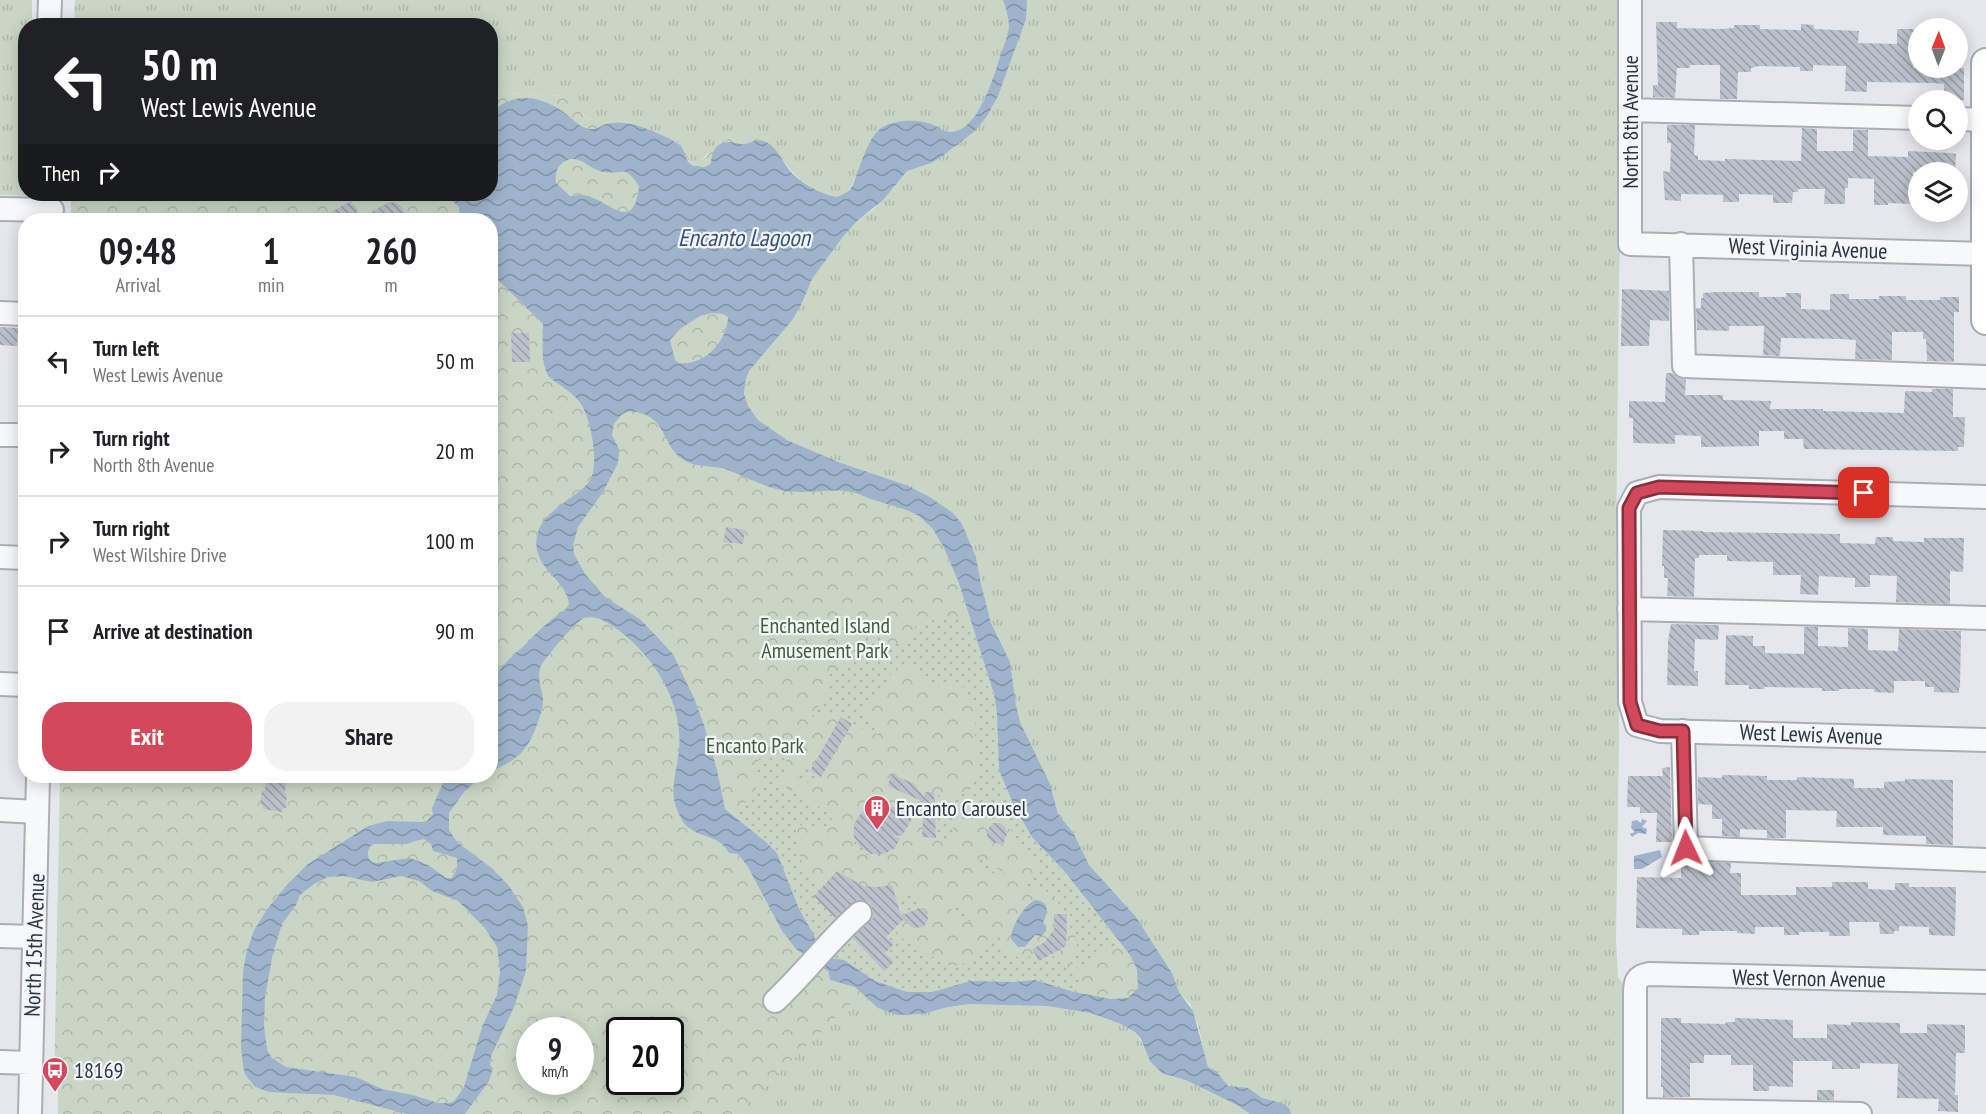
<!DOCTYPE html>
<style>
:root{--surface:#fff;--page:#f2f2f2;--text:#202124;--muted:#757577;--line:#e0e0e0;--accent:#d1495b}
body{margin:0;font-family:"PT Sans Narrow",sans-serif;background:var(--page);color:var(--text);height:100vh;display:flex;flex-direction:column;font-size:22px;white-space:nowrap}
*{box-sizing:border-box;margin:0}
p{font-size:20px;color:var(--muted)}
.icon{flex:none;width:33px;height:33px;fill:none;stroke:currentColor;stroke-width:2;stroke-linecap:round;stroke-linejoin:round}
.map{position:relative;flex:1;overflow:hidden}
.panel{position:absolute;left:18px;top:213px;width:480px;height:570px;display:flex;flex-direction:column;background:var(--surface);border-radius:24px;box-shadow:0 3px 15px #0003}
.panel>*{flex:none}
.banner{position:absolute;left:18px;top:18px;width:480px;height:183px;border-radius:24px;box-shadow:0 3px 15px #0003;background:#202124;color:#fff;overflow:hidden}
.needle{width:39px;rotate:1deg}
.controls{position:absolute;left:1908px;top:18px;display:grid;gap:12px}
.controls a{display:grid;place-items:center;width:60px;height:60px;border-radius:50%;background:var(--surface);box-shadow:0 3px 15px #0003;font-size:30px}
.speed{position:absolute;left:516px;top:1017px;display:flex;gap:12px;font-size:30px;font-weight:700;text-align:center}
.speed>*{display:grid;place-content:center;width:78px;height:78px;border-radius:50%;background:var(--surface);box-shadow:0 3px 15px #0003;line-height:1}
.speed small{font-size:15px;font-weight:400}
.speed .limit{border:3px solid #111;border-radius:9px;background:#fff;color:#111}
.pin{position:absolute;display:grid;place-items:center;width:51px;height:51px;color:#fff;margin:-26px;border-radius:12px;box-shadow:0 3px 9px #0006}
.me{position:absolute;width:66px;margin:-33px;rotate:358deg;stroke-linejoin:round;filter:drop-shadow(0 0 4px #0008)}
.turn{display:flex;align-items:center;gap:21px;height:126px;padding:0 24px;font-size:27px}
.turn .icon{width:78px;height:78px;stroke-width:2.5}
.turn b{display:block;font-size:42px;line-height:51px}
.then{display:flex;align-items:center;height:57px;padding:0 24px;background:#0003;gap:12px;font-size:22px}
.eta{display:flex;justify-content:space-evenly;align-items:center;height:102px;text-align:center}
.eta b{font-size:36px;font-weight:700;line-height:42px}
.cta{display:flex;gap:12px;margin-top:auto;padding:12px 24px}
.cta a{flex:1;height:69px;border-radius:24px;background:var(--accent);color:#fff;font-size:24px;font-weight:700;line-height:69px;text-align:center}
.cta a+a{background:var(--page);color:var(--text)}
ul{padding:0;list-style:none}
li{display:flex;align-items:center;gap:18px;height:90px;padding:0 24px;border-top:2px solid var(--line)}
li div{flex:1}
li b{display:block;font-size:22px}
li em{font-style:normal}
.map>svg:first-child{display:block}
</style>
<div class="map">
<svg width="1986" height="1114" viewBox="0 0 1986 1114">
<defs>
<pattern id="grass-tufts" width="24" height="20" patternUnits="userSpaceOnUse" patternTransform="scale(1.5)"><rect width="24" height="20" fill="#c9d6c5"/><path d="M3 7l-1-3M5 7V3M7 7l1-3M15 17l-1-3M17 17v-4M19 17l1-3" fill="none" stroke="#adb8ab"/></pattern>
<pattern id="forest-crowns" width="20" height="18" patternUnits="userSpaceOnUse" patternTransform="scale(1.5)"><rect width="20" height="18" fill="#c9d6c5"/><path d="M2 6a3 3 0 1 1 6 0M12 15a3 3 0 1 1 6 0" fill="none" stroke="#adb8ab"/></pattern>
<pattern id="garden-dots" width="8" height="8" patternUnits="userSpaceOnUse" patternTransform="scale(1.5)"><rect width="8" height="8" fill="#c9d6c5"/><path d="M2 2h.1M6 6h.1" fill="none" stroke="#adb8ab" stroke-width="1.8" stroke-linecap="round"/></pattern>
<pattern id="water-waves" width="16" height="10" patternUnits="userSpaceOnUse" patternTransform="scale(1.5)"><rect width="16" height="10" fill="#9fb4cc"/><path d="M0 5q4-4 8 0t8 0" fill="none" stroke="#8293a7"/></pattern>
<pattern id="building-back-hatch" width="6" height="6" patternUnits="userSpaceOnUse" patternTransform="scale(1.5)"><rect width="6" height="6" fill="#bbc0ca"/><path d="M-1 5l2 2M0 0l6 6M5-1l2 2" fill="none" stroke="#989da6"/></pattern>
</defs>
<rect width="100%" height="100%" fill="#e4e7ec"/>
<path fill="url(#grass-tufts)" d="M0,0H32V25L26,26V194H29L28,196L0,195Z
M75,0H1618L1621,25L1622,215L1619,272L1616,545L1619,736L1616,940L1618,977L1624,985V1114H737L861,992L878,1008L902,1015L923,1014L944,1008L968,1004L1047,1006L1091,1013L1121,1024L1135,1032L1162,1073L1188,1081L1220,1098L1207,1065L1198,1025L1190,1004L1179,992L1172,973L1136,917L1089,865L1074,834L1058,814L1050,784L1020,722L1016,705L1010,662L991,623L981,584L976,557L962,524L946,508L919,491L838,462L787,440L758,420L748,406L745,399L744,388L749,371L793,319L802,303L812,279L842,238L857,221L874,209L907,171L931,163L923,122H897L860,168L849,191L837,197C810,191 793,176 779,154L708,153L699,163L692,164L688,160L684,147L628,122L609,123L588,119L562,96L491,92L490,26H74Z"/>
<path fill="url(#forest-crowns)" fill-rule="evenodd" d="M491,92L562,96L588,119L609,123L628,122L675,140L684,147L688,160L692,164C709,161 712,143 729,139C748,135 767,138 779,154C784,160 787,168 792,173C804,184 821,194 837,197L849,191L853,185C859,170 864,151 872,137C884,117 915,119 933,125L941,157L931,163L907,171L883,200L857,221L842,238L812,279L802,303L793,319L749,371L744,388L745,399L748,406L758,420L787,440L838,462L919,491L946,508L962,524L976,557L981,584L991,623L1010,662L1016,705L1020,722L1050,784L1057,810L1074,834L1089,865L1136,917L1172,973L1179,992L1193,1011L1208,1067L1216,1071L1227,1084L1220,1098L1188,1081L1162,1073L1150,1061L1141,1039L1135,1032L1121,1024L1091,1013L1047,1006L968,1004L944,1008L923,1014L902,1015L878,1008L861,993L737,1114H58V1089H54L60,776H490V220H71V194H490ZM530,1030H580V1082H530ZM620,1030H670V1082H620Z"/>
<path fill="url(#garden-dots)" d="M953,616L964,622H971L997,707L999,770L1014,806L1032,837L1091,903L1103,922L1122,945L1105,951L1102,955L1096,951L1080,970L1066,958C1079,952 1081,939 1070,931V922L1067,920V915L1062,914C1059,895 1045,886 1026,890L1023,884L1040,874L1039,869L998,813C986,803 966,798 956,815C952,822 953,831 953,839H927L936,838C936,816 932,805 918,789C947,800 978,804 977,762C977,752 975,743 975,734C974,725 978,714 975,706C973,701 969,699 965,697L964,688L960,682L936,687C929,681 924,674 917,670C900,659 888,674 884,689L880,690V694L865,701L862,706C863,716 870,724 881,725L879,730V736L874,731L864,730L834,714L812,717L827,691L830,669L843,668C848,653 855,636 873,633L892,645L906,642L917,624Z
M756 768a16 16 0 1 1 32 0a16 16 0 1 1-32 0Z
M803,765L815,774L817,782L810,784L796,777Z
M759,784L770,788L782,785L832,815L831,827L796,825C794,850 804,872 820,890L814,896L835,918L827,925L826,939L818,948L815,939L799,909L777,853L766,842L735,817Z
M851,823L854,824C854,839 857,846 871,854L895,848L897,850C876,868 845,850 851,823Z
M980,858L1011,877L1008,882L977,863Z
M914,892L919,901L902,918L896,898Z
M952,904L983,924L980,928L949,908Z
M897,926L898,936L947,965L953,966L975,960L992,935L999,936L1002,945L1014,956L1023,958L1036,955L1046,960L1054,956L1081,978L1076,984L1074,992L1040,981L985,980L960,983L932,992L913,993L882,984L844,960L829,958L851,936L885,971L893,962L885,953L893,944L886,937Z"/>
<path fill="url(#water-waves)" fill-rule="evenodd" d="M1003,0H1027L1026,19L998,96L987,116L975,131L941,157L931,163L907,171L883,200L857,221L842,238L812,279L802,303L793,319L749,371L745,382L744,394L748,406L758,420L787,440L838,462L906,485L930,497L953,513L962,524L976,557L981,584L991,623L1010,662L1016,705L1020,722L1050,784L1058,814L1074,834L1089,865L1136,917L1172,973L1179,992L1193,1011L1208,1067L1216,1071L1228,1086L1248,1088L1262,1098L1282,1103L1289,1108L1291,1114H1250L1237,1105L1188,1081L1162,1073L1150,1061L1141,1039L1135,1032L1121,1024L1091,1013L1047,1006L968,1004L944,1008L923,1014L897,1015L878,1008L855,987L830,980L828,971L796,949L782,931L748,867L738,854L729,853C721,837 705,838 692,830C685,826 681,819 678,812C668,791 677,772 679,750C684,702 652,653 614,627C606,621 594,615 584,618C577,620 543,660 540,668C537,679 542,689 543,699C543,707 541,714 538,721C529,750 518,760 491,771C491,750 486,702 493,684C499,665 514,655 528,642C541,628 550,620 566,609L569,604C566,578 531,569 537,536C541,512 574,499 588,483C601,469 591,419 581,404C573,392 560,386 549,377C540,362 543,341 543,324L493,275L491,274L490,220H460L459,207L445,194H490L491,112C497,108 506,101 515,99C533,95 553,103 566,114C574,120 579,127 589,129C598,130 602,124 611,123C628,120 652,130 668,138C672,140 676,142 680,145C688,153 683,166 699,167C704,168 707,167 711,163C712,151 716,142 730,142C734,142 739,145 744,144C752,143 756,138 766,142C777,147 782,161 789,170C800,183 820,194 837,197L849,191L853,185C859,170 868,137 881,128C895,119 919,119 934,125C940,128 944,132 951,132C979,131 994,75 1001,54C1004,45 1008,36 1009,27C1009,18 1006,9 1003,0ZM570,159C583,158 587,166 597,170C607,175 622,171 626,172C631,174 637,182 639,187C633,235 610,200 584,195C580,194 575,196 570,196L556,183C554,171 559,163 570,159ZM712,313L723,314L728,317C727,342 704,366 679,363L675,360L670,340L680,329L700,316ZM630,411C673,415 658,453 693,464C704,467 715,466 725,469C746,476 764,488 786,491C806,494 826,489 846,491C854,491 860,495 868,498C882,503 897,506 911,512L919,516L933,529L944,548L959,583L994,694L997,713L999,770L1014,806L1032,837L1066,873L1130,955L1137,969L1138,988L1128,998L1111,999L1074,992L1035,980L1014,982L971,981L932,992H907L875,981L844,960L829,958L817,946L814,935L799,909L777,853L766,842L725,809L717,770L704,725L694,698L673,654L641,620L605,597L585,574L574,554L573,545L578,527L603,492L618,463L619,449L612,435L614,424L622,414Z
M446,776H482L464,792L449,813V830L457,842L493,869L509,886L523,907L528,926L526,971L514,1007L491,1056L490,1066L493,1068L489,1081L465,1114H407L334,1095L269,1092L255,1087L245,1074L243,1065L241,1047L243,972L246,954L254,930L268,908L286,886L308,864L368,826L387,821L422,822L427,821L433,814L432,808ZM424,839L431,844L433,851L457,858V868L452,878H446L428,865L410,858L376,863L372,862C366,856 367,850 372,844H407L415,841ZM344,876L372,882L401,876L419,881L432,891L458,901L484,927L497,947L500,971L497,995L482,1027L464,1087L455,1100L450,1103H438L413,1095L382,1089L356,1077L286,1067L272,1058L267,1050L264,1026L265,997L273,953L282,924L296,905L300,895L314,884L328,877Z
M1642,819L1647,821L1642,827L1647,829L1646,834L1638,833L1632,837L1630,834L1635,832L1631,828L1632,821L1637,820L1641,823Z
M1660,850L1662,857L1642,869H1634V856Z
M1035,900C1050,901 1048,912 1043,923L1046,926V931L1041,936L1035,935L1025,947H1018L1011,939C1011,927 1024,905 1035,900Z"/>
<path fill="url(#building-back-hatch)" d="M1656,22H1677V28L1721,29L1734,28V25H1760V29L1801,30V24L1814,25V29L1859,31L1858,43L1897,44V29H1914L1913,68H1964V100H1944V84L1934,83L1867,82V92L1845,91L1846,66L1813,65V71H1800V67L1759,66L1751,68V72H1738L1737,99H1720V65H1690V68H1677L1675,98L1653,97V85H1658Z
M1667,125H1695L1694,155L1698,156V160L1725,161V159L1801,161L1802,128L1817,129V151H1853V130H1868V156L1908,157V151L1949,153L1956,154L1955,172H1913L1912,204L1888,203V205H1874V179L1848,178V188H1845V204H1824L1825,189H1798V192H1793L1792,203H1773V195L1739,194V202H1723V195L1681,194V201L1665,200L1663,171L1670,172L1671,143H1667Z
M351,201L360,218L388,203L395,202L401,206L405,212L404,220H336L331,212Z
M1622,289L1669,291V321L1650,320L1649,346H1621Z
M1717,292H1759V297H1786V293H1801V309L1830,310V294H1849V299H1879V296H1906V300H1940V297H1959V312H1954V362L1927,361L1926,339H1923V332H1892V360L1855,359L1856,340L1841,339L1781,338L1780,356L1763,355L1764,326H1729V331L1697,330L1696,308H1701V298H1703V293Z
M0,327L18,328L17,346L0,345Z
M511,333H529L530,362H512Z
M1666,373H1672L1678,378L1686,380L1685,395H1723V400L1771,401L1770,409H1823V411L1904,413L1905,391L1932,392V389H1953V417H1965L1964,447H1958V451L1804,449L1803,439H1784V431H1759V446L1701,447V436L1675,435V444L1633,443V418H1629V401L1665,402Z
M726,527L745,530L743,544L723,542Z
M1663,530L1703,531V532L1840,534V543L1875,544L1876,537H1893V541L1924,542V538H1964L1963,572L1950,571V604L1896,602L1897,576L1870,575V587H1855V578L1819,576L1818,595L1800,594L1801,575H1773V562L1727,561V555H1699V558H1695L1694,597L1667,596L1668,578H1664V566H1662Z
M1671,624L1719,625L1718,640L1695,639L1694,671H1698V686L1667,685L1668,641Z
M1804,627H1818V646L1848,647V628L1868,629V650L1898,651L1899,629L1961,631L1960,688H1959V693L1934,692V687H1925V681H1894V693L1874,692V689H1839V691H1822V688L1764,687V689H1749V685H1725L1726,635L1753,636V646H1765V653L1804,654Z
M841,717L852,724L821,777L810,771Z
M1670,767L1672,842H1656L1657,813H1640V807H1627L1628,776H1663L1662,768Z
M891,774L913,783L924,797L925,792H934L936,838L922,837L924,802L888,786Z
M1722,775L1767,776V780H1797V777L1854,779V788H1884V782L1905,781V779L1953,780V845L1926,844V836L1883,835V827H1836L1837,811L1786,810V838H1767V830L1740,829V837L1722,836V819H1712V805L1698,804V777L1722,778Z
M266,780L286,783L285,794H287L286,808H283L282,812L263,809V805H260L262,791H265Z
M871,807H919L902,836L892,835L900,839L895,848L884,854H871L861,848L854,837V824L861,813Z
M993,823H1000L1005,827L1007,834L1003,845L992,842L987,837V830Z
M1681,860L1731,863L1730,873H1741V895H1796V887H1832V882H1868V889L1895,890V883H1909V887H1956L1955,936L1929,935V927L1899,926V931H1894V934H1880L1879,922H1849L1850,936H1829V932H1799V935H1784V927H1755V934L1737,933V931H1699V935H1682V929L1636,928L1637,877L1681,878Z
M837,871L863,886L878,887L892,885L901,916L919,908L927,913L928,919L924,927L914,928L903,920L886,937L894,944L885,953L894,962L884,971L853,938L873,918V911L870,903L863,900H857L835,918L814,896Z
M1054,914H1067L1066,946L1039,961L1032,949L1045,942L1054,929Z
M1661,1018H1681V1023L1725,1024L1726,1022H1735V1018L1793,1020V1038H1827V1024L1851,1025V1022L1900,1023V1033H1927V1024L1965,1025V1053H1956L1955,1095H1958V1112L1938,1111L1939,1099L1897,1098L1898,1064L1860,1063V1069H1832V1061H1793V1087L1769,1086V1091H1753V1065H1731V1055H1704V1063H1690V1097H1663V1087H1661Z
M1817,1090H1834V1100H1817Z"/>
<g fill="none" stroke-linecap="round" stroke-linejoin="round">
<g stroke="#a9aeb7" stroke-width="26">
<path id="minor" d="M1630,0V244L1986,254
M49,26L50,0
M1630,110L1918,118
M1958,119L1986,120
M0,209L52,210
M1681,244L1684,366L1986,377
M0,313L26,314
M0,435H26
M1986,497L1659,487L1637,493L1629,508L1630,702L1637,725L1660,731L1986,740
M0,557L26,558
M1629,609L1986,618
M0,684L26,685
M1683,731L1686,848L1986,860
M0,810L37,812
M0,936L33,937
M775,1001C805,973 829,940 860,913
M0,1062L31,1063
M1635,1110L1860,1114
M30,1114L38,776
M1635,1114V993C1635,982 1636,976 1649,974L1986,982"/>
</g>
<g stroke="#a3abb8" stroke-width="32">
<path id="major" d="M1986,63V320"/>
</g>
<use href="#minor" stroke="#f7f8fa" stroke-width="22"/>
<use href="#major" stroke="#fff" stroke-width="28"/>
</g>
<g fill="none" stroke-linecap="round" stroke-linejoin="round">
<g stroke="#882f3b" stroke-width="15">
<path id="route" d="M1686,848L1683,731H1660L1637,725L1630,702L1629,508L1637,493L1659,487L1864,493"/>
</g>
<use href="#route" stroke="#d1495b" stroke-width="10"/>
</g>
<defs>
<g id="building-pin" transform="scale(1.35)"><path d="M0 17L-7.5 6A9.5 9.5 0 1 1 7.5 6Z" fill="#d1495b" stroke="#f4f6f9"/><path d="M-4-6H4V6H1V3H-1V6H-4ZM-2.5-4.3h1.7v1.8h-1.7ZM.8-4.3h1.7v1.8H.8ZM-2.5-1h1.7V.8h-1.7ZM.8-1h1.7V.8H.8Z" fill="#fff"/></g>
<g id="bus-pin" transform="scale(1.35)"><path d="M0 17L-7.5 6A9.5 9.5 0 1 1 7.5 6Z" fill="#d1495b" stroke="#f4f6f9"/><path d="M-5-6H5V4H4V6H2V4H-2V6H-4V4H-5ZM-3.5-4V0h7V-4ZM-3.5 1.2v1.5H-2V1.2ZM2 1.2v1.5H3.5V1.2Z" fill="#fff"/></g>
</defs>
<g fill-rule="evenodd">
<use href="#building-pin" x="877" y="808"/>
<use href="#bus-pin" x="55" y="1070"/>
</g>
<g text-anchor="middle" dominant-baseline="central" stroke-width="4.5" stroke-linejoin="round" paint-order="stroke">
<g font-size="22" fill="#2b3445" stroke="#f4f6f9">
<text transform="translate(1630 122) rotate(-90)">North 8th Avenue</text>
<text transform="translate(1808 248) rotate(2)">West Virginia Avenue</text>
<text transform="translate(1811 734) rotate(2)">West Lewis Avenue</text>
<text transform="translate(34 945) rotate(-88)">North 15th Avenue</text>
<text transform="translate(1809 978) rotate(1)">West Vernon Avenue</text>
</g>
<g font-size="22" fill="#3f6138" stroke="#f4f6f9">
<text x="825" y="625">Enchanted Island<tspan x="825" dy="25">Amusement Park</tspan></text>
<text x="755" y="745">Encanto Park</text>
</g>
<g font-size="22" fill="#2b3445" stroke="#f4f6f9" text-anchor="start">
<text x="896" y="808">Encanto Carousel</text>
<text x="74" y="1070">18169</text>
</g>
<g font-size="24" font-style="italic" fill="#34527a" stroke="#f4f6f9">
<text x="744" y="237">Encanto Lagoon</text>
</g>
</g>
</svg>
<div class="controls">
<a><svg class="needle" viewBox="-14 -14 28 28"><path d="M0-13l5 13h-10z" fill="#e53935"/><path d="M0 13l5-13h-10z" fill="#757577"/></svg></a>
<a><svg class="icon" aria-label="search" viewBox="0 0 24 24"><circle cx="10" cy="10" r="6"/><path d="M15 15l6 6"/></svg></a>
<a><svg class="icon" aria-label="layers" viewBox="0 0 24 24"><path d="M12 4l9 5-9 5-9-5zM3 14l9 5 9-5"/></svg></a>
</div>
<div class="speed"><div>9<small>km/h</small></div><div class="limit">20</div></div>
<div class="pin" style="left:1864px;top:493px;background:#d93025"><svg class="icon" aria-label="arrive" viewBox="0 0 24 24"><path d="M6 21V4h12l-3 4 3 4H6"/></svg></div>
<svg class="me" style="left:1686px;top:848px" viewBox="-20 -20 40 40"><path d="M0-17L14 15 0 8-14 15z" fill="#d1495b" stroke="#fff" stroke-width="4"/></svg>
<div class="banner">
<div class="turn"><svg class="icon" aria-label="left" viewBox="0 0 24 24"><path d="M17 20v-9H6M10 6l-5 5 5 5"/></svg><div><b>50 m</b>West Lewis Avenue</div></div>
<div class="then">Then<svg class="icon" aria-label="right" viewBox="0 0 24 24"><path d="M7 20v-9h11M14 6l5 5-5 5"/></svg></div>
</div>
<section class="panel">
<div class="eta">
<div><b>09:48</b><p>Arrival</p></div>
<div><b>1</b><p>min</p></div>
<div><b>260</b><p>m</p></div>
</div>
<ul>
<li><svg class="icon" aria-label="left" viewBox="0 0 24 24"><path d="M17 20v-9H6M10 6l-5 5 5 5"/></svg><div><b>Turn left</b><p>West Lewis Avenue</p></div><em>50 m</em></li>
<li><svg class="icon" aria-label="right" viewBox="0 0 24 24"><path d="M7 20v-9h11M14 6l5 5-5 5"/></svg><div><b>Turn right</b><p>North 8th Avenue</p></div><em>20 m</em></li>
<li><svg class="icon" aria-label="right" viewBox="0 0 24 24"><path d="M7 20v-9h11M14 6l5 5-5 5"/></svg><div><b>Turn right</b><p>West Wilshire Drive</p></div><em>100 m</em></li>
<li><svg class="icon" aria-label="arrive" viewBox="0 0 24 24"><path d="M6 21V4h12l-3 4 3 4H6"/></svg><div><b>Arrive at destination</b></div><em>90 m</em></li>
</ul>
<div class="cta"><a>Exit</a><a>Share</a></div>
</section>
</div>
